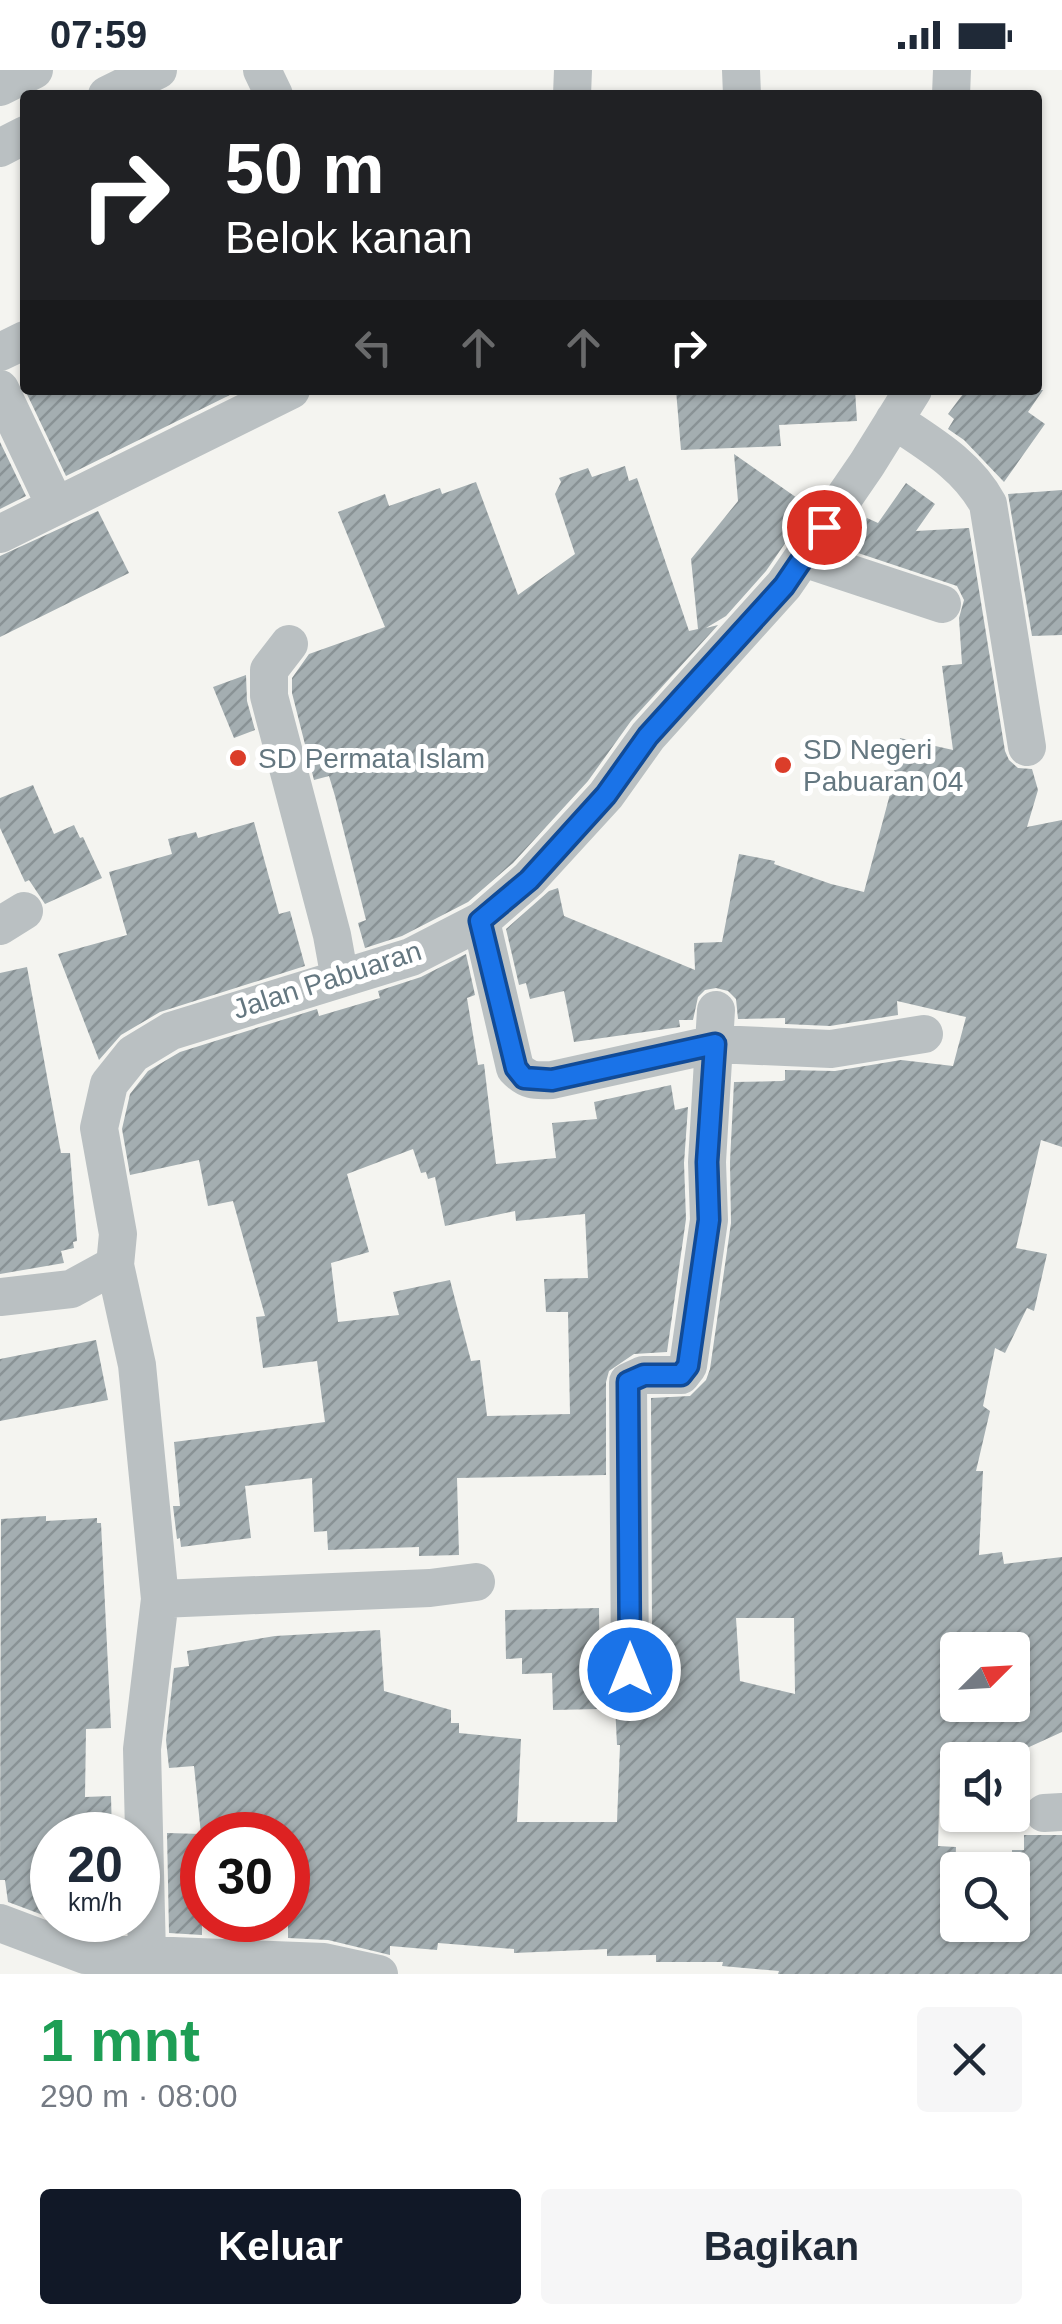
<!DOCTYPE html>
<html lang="id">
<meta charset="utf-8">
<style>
:root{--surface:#fff;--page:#f6f6f7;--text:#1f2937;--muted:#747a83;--accent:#111827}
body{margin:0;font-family:Helvetica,sans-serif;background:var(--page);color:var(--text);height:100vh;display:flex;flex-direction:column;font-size:38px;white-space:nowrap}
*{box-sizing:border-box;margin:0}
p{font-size:32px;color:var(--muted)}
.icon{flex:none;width:55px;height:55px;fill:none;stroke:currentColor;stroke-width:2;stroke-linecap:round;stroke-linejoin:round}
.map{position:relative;height:1904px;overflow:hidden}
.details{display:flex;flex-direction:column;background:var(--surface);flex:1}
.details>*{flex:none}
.banner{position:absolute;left:20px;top:20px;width:1022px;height:305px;border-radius:10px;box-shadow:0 2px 8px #0004;background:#202124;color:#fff;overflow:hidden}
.needle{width:65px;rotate:66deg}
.tools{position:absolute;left:940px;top:1562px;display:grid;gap:20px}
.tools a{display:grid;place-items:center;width:90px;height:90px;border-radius:10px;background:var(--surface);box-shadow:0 2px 8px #0004;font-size:50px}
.speed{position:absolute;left:30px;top:1742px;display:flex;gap:20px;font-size:50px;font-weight:700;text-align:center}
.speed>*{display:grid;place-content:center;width:130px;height:130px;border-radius:50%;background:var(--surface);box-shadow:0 2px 8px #0004;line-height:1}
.speed small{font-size:25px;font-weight:400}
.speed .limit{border:15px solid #d22;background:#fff;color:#111}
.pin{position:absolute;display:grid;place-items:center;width:85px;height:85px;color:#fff;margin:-42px;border:5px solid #fff;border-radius:50%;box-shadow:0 2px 10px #0007}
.me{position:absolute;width:110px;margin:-55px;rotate:0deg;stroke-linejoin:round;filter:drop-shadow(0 0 8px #0008)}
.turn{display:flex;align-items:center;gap:35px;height:210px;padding:0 40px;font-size:45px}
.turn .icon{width:130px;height:130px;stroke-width:2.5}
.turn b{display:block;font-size:70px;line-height:85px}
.lanes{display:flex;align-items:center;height:95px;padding:0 40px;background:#0003;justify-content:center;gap:50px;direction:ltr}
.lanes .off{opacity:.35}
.round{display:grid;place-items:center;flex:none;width:105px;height:105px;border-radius:10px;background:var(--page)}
.overview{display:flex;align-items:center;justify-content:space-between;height:170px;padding:0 40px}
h1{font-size:60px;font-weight:800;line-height:75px;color:#1e9e55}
.primary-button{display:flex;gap:20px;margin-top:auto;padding:20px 40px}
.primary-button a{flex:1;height:115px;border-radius:10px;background:var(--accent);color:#fff;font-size:40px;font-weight:800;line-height:115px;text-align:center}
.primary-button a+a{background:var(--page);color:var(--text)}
.status{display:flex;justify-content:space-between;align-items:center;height:70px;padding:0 50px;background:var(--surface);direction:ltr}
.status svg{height:28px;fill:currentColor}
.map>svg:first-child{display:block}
</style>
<div class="status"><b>07:59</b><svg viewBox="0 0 49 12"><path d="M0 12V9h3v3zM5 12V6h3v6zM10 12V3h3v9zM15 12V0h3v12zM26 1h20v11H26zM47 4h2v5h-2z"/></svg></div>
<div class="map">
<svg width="1062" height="1904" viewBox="0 0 1062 1904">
<defs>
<pattern id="building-hatch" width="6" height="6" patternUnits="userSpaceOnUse" patternTransform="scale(2.5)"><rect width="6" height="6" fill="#a4aeb1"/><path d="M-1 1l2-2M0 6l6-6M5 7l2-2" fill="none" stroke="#899295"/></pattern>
</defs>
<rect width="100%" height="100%" fill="#f4f4f0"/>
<path fill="url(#building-hatch)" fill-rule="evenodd" d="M25,320H240L66,406Z
M676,320H855L857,351L779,355L781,376L681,380Z
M966,320H1043L1028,342L1045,354L1004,412L964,370L948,359L954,349L948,344Z
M0,372L26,426L0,439Z
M734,384L810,437L766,501L726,546L706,558L718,555L631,651L588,711L513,793L468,832L402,866L365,878L358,853L366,850L335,726L329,706L314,710L292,623V608L309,584L385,557L338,442L385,424L389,436L440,418L442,424L476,412L518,525L575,484L555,424L561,412L559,408L588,398L592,407L625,396L629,411L637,408L689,561L698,559L691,489L738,431Z
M906,413L935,434L916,461L969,458L1005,681L1009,690L1018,698L1032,699L1038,720L1027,757L1062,750V1077L1041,1070L1016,1178L1047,1184L1034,1241L1027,1238L1005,1283L995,1278L983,1336L990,1341L976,1401H983L979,1485L1002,1482L1004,1494L1062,1487V1662L1001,1690L994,1678L967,1690H958V1694L940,1703L938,1776L956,1777L953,1855H1012V1780H1024V1765H1062V1904H778L779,1901L722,1896L723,1892H656V1885L607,1886V1879L514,1883V1879L438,1873L437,1880L390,1876V1885L328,1870L288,1868V1765H202V1865L169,1863L167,1763L201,1764L194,1696L169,1698L166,1670L174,1598L189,1596L187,1581L275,1566L380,1560L384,1621L451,1640V1653H459V1663L521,1669L517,1752H617L620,1675H617L615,1634L661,1631L657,1564H652L651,1328L690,1326L706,1310L710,1299L731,1153L730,1092L734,1012L782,1011L785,1010V1000L835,1001L901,990L953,996L966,947L897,931L898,945L830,956L785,954V948L738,949L736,929L728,921L716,918L705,920L698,927L693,950H679L680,957L574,972L564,921L530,929L526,913L519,915L506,859L549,821L558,818L564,846L695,900L694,873L722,872L739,784L775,791L774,794L831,814L864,822L890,724L900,668L953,680L942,596L962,594L959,548L964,530L957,516L852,481L867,448L878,453ZM736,1548H794L795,1624L740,1611ZM958,1580H1012V1635H958Z
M1062,420V565L1032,566L1008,424Z
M98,441L129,503L0,567V486Z
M246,605L247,631L255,660L234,668L213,617Z
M33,715L54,764L74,755L80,768L83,767L102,808L45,834L29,810L25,812L0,758V728Z
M254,752L279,844L290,841L305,896L160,942L121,965L99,990L58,884L127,865L109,802L172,784L168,769L196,762L198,768Z
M466,884L475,925L467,928L478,995L484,994L496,1094L556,1088L552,1053L597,1049L594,1032L671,1015L675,1040L688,1037L684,1093L686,1149L667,1282L634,1284L609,1301L606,1312V1405L457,1408L459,1485L419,1486V1477L328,1480L327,1461L314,1462L312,1408L245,1416L251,1468L181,1477L180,1468L177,1469L173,1436H180L174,1372L325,1352L317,1291L263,1298L256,1247L265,1246L233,1131L208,1136L199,1090L130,1105L122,1059L130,1024L148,1001L180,982L317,939L319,946L380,928L378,921L421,907ZM413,1079L421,1103L426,1102L428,1109L435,1107L445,1156L515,1141L516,1151L585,1144L588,1208L544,1209L546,1242H568L570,1344L487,1346L480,1290L471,1291L450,1210L393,1222L399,1245L338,1252L331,1193L369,1182L347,1104Z
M27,897L61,1083H70L77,1171L73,1172L74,1178L61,1181L64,1193L0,1204V903Z
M96,1270L108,1330L0,1351V1289Z
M46,1446V1451L97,1448V1453H101L111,1658L86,1659L85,1727L111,1726L112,1765H52L51,1848L8,1832L5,1810H0L1,1449Z
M599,1538L600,1639L553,1640L552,1603L522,1604V1588L506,1589L505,1540Z"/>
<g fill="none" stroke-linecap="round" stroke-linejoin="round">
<path stroke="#bac0c2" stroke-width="38" d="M262,0L274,25
M741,0L742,25
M0,17L34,0
M107,25L158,0
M572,25L573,0
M951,25L952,0
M0,78L25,65
M0,282L25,270
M0,319L55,435
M894,350C930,374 967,395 988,434L1027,677
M0,464L291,320
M803,488L942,534
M289,574L269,600V626L332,865L340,909
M481,851L515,998C527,1011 535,1011 552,1010L715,974L831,979L924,964
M0,856L24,841
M115,1195L137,1295L160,1529L142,1679L147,1885L324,1892L379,1904
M0,1227L71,1219L115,1195L118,1164L99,1058L109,1014L133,984L171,961L411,887L481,851L529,809L606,725L648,666L784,515L867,394L913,320
M160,1529L430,1518L476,1512
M630,1600L628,1312L643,1305H681L688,1296L709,1150L707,1092L716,940
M1044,1743L1062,1742
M0,1853L85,1885H147"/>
</g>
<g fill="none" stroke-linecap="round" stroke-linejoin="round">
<g stroke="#114b97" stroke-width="25">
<path id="route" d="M630,1600L628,1312L644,1305H681L688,1296L709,1150L707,1092L715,974L552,1010L524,1008L516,998L480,851L529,810L606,725L648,666L784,516L824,457"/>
</g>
<use href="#route" stroke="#1a73e8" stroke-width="18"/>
</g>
<g fill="#db3d2a" stroke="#fff" stroke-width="4">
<circle cx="238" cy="688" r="10"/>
<circle cx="783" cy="695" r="10"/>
</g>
<g text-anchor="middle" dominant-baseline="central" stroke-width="10" stroke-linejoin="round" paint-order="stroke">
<g font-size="28" fill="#647780" stroke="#fff" text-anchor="start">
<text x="803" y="679">SD Negeri<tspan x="803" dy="32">Pabuaran 04</tspan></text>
<text x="258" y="688">SD Permata Islam</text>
</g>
<g font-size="28" fill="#647780" stroke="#fff">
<text transform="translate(327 910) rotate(-18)">Jalan Pabuaran</text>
</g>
</g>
</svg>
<div class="tools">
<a><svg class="needle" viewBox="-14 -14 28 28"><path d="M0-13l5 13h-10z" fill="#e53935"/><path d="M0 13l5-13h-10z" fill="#747a83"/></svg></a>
<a><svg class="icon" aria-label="sound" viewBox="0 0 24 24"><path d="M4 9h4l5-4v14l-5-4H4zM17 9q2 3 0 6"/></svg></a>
<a><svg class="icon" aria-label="search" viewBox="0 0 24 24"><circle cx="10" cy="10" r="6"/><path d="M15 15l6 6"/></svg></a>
</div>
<div class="speed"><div>20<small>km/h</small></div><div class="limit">30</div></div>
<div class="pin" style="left:824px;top:457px;background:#d93025"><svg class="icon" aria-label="arrive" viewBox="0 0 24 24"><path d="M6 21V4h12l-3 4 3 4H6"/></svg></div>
<svg class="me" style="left:630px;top:1600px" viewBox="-20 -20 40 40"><circle r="17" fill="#1a73e8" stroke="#fff" stroke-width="3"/><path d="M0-11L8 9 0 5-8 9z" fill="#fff"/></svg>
<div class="banner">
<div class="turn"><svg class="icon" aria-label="right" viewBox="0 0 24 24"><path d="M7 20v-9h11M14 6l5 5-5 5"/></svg><div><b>50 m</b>Belok kanan</div></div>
<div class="lanes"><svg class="icon off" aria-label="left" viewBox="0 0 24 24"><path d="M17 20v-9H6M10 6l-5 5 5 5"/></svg><svg class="icon off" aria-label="ahead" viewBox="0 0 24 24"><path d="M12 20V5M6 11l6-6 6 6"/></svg><svg class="icon off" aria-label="ahead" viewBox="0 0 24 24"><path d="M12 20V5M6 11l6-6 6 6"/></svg><svg class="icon" aria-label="right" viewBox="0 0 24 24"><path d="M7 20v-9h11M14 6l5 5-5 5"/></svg></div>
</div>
</div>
<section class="details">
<div class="overview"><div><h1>1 mnt</h1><p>290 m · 08:00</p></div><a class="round"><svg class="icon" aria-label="close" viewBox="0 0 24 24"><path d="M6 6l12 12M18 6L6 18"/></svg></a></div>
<div class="primary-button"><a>Keluar</a><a>Bagikan</a></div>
</section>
